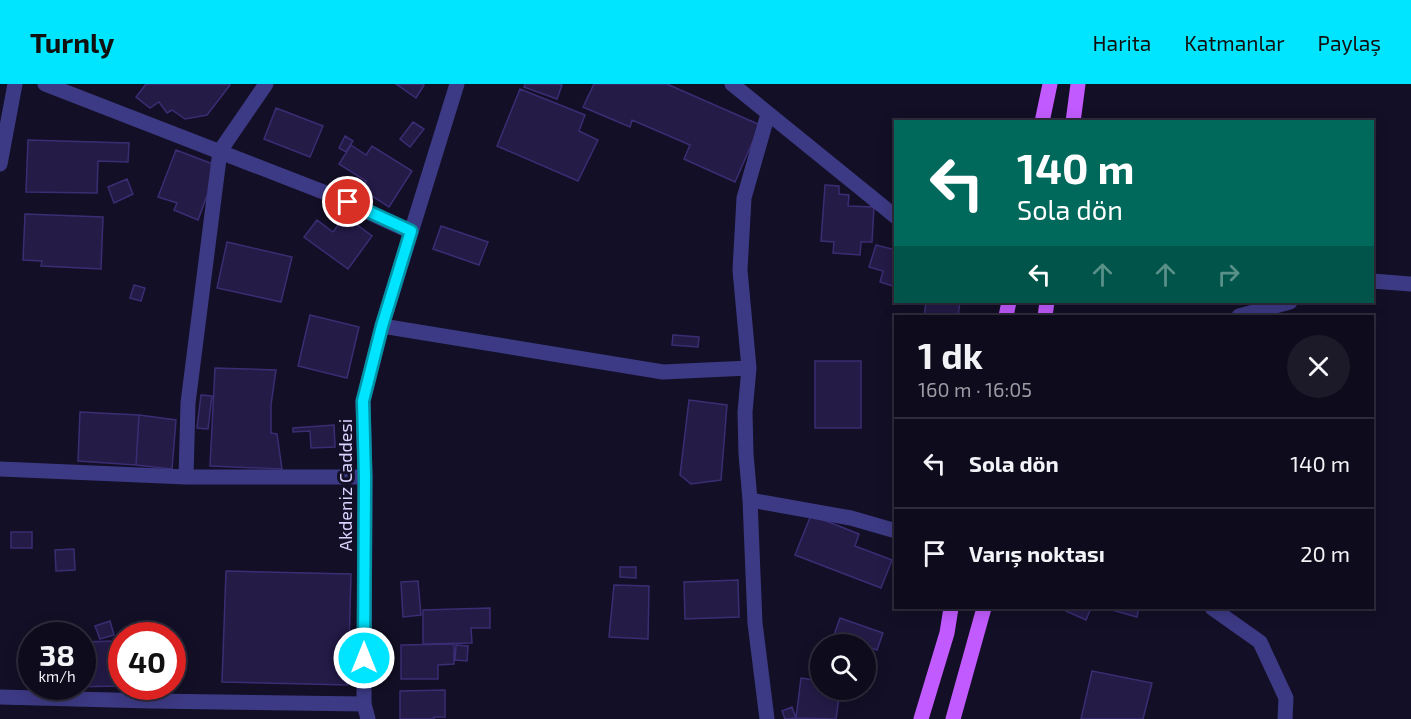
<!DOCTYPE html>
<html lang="tr">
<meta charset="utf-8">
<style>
:root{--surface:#0e0b1c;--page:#1c1929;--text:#f1f3f6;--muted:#9b9ba3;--line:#2e2b3b;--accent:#00e5ff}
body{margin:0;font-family:"Exo 2",sans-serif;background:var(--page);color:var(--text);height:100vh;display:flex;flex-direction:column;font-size:22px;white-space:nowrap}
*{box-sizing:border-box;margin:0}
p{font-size:20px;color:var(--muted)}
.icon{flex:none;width:33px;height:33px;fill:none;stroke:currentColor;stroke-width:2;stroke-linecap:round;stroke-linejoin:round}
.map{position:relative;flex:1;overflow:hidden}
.details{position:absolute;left:894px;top:231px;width:480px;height:294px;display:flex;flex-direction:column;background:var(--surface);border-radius:0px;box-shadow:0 3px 15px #0003,0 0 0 2px var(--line)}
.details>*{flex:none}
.top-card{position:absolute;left:894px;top:36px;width:480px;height:183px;border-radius:0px;box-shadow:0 3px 15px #0003,0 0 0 2px var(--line);background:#00695c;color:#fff;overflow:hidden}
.controls{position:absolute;left:810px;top:550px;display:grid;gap:12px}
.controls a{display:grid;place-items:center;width:66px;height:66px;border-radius:50%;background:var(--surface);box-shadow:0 3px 15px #0003,0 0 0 2px var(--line);font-size:30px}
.speed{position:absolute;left:18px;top:538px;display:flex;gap:12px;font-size:30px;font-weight:700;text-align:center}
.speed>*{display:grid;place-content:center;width:78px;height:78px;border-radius:50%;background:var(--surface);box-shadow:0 3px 15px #0003,0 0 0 2px var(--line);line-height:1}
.speed small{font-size:15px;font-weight:400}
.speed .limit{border:9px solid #d22;background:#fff;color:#111}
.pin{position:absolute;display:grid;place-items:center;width:51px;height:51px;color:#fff;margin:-26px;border:3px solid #fff;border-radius:50%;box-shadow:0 2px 6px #0007}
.me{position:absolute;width:66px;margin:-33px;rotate:0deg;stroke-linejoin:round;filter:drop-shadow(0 0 4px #0008)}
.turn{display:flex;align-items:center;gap:21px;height:126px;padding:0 24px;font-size:27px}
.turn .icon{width:78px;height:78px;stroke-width:2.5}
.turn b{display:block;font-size:42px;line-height:51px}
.lanes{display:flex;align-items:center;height:57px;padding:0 24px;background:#0003;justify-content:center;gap:30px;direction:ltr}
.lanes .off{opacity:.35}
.round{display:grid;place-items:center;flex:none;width:63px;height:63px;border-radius:32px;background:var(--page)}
.head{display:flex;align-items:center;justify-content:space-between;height:102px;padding:0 24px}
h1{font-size:36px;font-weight:700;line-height:45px}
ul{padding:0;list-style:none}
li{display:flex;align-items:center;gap:18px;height:90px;padding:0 24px;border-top:2px solid var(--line)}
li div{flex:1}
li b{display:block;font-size:22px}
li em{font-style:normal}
header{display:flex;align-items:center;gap:36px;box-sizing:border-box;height:84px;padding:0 30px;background:var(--accent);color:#111}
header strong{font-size:28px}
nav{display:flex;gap:33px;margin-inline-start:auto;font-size:21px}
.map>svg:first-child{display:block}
</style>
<header>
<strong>Turnly</strong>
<nav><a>Harita</a><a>Katmanlar</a><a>Paylaş</a></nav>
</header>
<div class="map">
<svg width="1411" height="635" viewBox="0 0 1411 635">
<rect width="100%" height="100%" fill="#130f26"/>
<path fill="#241b47" stroke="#3b2d73" stroke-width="1.5" d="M146,0H228L230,1L207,31L185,35L172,26L167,29L159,18L150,24L136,13Z
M396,0H423L424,1L416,14Z
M525,0H558L562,1L557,15L524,3Z
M594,0H667L760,41L735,98L684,75L690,61L632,36L630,43L583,23Z
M520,5L585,31L579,47L598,56L578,97L497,62Z
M276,24L323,42L310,73L264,55Z
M413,38L424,45L410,63L400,55Z
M345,52L353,57L346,68L339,64Z
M28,56L129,59L128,78L98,77L97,109L26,108Z
M351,61L366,71L372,62L412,87L389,123L361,105L366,97L339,80Z
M176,66L218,82L198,136L174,126L177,119L158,113Z
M127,95L133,110L114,119L108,103Z
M825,101L839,102V110L849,111L848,122L874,123L872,158H861L860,171L833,169L834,158L821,157Z
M25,130L103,133L101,185L41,182L42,177L23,176Z
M345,132L372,152L348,185L304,153L317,136L333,148Z
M441,142L488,158L479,181L433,165Z
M227,158L292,173L281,218L217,204Z
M876,161L896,166V203L880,198L883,187L869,183Z
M134,201L145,204L141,217L130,214Z
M926,218H960L958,232H924Z
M310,231L359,243L347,294L298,282Z
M673,251L699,253L698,263L672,261Z
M815,277H861V344H815Z
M215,284L276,286L271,321V349L277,350L282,385L210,382Z
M201,311L212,312L208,345L197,344Z
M689,316L727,321L721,396L691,400L680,391Z
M80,328L139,331L136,381L78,377Z
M139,331L176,336L172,385L136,381Z
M334,341L335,363L311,364L310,347L293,348V344Z
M811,431L859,450L855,462L892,476L881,504L795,471Z
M11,448H32V464H11Z
M74,465L75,486L56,487L55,466Z
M620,483H636V494L620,493Z
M226,487L351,490L348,601L222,598Z
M738,496L739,533L685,535L684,498Z
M418,497L421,531L403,533L401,498Z
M614,501L649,502L648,555L609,553Z
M490,524V544H471L472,559L423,560V526Z
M1067,524H1091L1086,536L1066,527Z
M1105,524H1139L1137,533Z
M840,534L883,549L877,566L834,551Z
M110,537L114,551L100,555L95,542Z
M114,557L115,562L122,563V602L65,603H82V558Z
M454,560V580L438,581V595H401V561Z
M456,561L468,562L467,577L455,576Z
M1092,587L1152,599L1143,635H1081Z
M801,594L820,597V606H840L836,635L796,634Z
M445,606V633H434V635H400V607Z
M792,623L796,634L785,635L782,627Z"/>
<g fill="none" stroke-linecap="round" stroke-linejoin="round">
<path stroke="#3d3a85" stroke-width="15" d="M45,0L326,109L411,148
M732,0L896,133
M0,80L15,0
M1372,197L1411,200
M1239,232L1290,218
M382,242L663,288L749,284
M0,385L186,393H365
M186,393L188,319L220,67L266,0
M750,416L851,434L896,447
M1212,524L1260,558L1286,614L1285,635
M0,613L150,617L364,620
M767,635L755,539L750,416L746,370L745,328L749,284L740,186L744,114L768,30"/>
<path stroke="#3d3a85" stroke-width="15" d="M368,635L364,620L365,393L363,317L382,242L457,0"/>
<path stroke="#c25bff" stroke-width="15" d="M1042,38L1050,0
M1073,38L1078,0
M1006,232L1009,218
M1045,232L1047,218
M921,635L947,549L951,524
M953,635L984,524"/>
</g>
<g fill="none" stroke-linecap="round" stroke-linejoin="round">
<g stroke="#0095a6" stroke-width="15">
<path id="route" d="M348,118L411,147L382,242L363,317L365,393L364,574"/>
</g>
<use href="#route" stroke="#00e5ff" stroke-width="10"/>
</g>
<g text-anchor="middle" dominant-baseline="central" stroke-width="6" stroke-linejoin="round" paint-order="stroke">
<g font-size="18" fill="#d9d4ff" stroke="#130f26">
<text transform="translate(345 401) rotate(-90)">Akdeniz Caddesi</text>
</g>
</g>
</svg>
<div class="controls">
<a><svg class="icon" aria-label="search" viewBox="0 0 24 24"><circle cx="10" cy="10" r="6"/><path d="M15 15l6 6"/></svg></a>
</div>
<div class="speed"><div>38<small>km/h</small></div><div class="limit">40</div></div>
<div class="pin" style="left:348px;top:118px;background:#d93025"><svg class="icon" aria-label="arrive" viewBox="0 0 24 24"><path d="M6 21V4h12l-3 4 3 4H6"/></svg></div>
<svg class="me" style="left:364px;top:574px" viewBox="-20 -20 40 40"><circle r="17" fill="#00e5ff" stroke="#fff" stroke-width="3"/><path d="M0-11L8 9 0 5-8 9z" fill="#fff"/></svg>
<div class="top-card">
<div class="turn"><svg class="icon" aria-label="left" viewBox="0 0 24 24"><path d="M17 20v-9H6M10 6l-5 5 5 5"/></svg><div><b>140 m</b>Sola dön</div></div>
<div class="lanes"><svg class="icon" aria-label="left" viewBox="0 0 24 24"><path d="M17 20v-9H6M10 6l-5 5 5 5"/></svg><svg class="icon off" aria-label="ahead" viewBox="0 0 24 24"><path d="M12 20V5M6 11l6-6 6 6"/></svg><svg class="icon off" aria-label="ahead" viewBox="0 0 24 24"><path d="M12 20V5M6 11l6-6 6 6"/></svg><svg class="icon off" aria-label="right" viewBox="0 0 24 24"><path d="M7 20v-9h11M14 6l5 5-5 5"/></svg></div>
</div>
<section class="details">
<div class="head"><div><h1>1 dk</h1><p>160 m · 16:05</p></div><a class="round"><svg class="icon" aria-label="close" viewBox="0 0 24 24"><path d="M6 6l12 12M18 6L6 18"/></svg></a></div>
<ul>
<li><svg class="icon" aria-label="left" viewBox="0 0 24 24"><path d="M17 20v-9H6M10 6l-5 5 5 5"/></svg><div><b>Sola dön</b></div><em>140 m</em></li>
<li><svg class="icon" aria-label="arrive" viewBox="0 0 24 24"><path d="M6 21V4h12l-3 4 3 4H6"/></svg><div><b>Varış noktası</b></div><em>20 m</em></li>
</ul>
</section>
</div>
